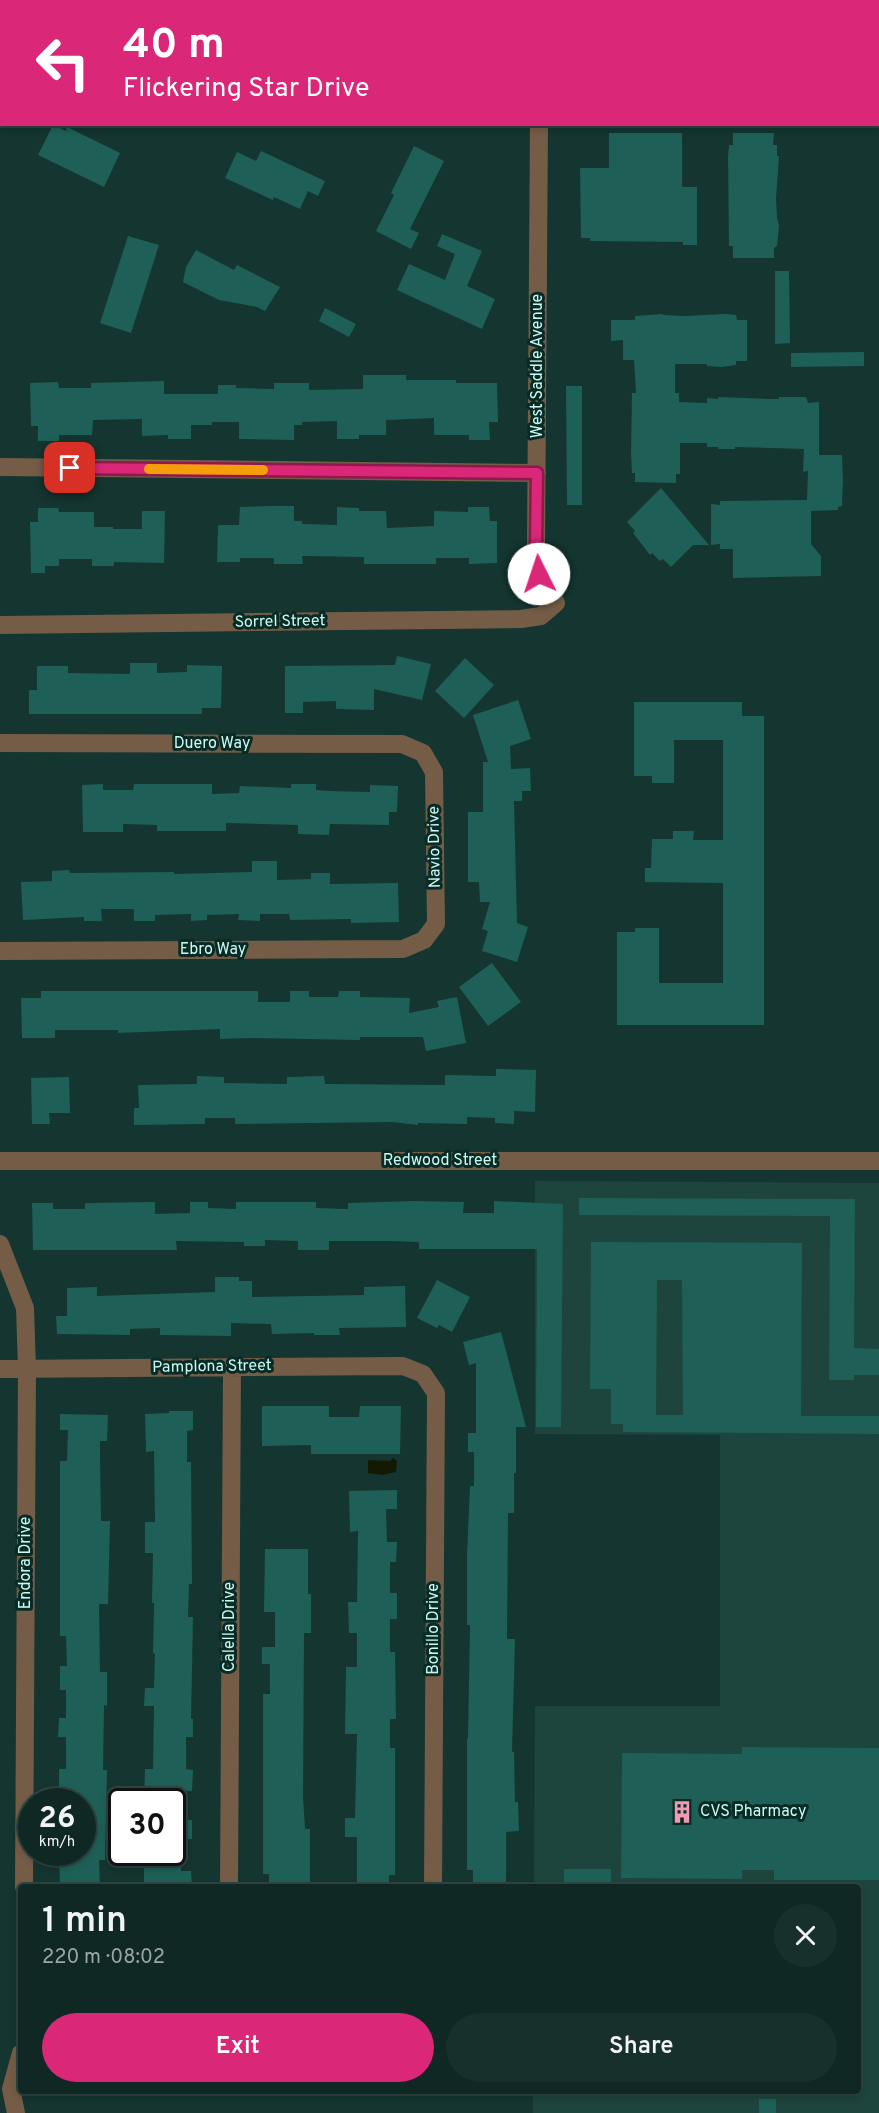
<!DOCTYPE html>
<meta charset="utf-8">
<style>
:root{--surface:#0f2824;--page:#18302c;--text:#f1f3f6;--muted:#9ba6a6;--line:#2f4441;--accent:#db2777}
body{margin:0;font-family:Overpass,sans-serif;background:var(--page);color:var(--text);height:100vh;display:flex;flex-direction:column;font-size:22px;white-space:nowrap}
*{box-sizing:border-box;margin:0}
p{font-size:20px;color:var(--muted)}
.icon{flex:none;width:33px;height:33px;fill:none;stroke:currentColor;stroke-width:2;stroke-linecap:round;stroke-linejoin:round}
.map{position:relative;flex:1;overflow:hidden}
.drawer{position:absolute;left:18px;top:1884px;width:843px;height:210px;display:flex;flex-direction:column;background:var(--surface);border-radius:6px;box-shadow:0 3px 9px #0003,0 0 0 2px var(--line)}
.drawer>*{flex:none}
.guide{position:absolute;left:0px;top:0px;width:879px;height:126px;box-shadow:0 3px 9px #0003,0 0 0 2px var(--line);background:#db2777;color:#fff;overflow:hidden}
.speed{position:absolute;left:18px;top:1788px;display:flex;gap:12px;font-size:30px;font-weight:700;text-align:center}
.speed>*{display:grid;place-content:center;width:78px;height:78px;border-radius:50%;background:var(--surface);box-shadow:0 3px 9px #0003,0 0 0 2px var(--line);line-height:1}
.speed small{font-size:15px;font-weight:400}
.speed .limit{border:3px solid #111;border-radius:9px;background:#fff;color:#111}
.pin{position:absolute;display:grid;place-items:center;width:51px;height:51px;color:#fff;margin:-26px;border-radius:12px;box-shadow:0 3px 9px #0006}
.me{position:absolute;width:66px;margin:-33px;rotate:356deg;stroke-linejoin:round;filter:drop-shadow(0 0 4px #0008)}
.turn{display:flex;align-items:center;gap:21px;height:126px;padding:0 24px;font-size:27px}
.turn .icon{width:78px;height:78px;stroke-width:2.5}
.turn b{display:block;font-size:42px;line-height:51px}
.round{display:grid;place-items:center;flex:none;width:63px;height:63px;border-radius:32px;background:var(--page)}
.headline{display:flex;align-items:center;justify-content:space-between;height:102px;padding:0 24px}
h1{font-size:36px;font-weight:600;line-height:45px}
.action{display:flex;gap:12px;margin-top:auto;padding:12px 24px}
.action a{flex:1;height:69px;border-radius:36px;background:var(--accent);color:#fff;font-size:24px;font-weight:600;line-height:69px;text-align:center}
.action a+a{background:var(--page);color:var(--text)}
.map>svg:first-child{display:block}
</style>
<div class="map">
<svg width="879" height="2113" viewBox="0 0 879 2113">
<rect width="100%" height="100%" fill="#143530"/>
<path fill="#1e443e" d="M813,0H879V52L878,2Z
M535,1181L879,1183V2113H533V2091H858V1887H534L535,1706H720V1435L535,1434Z"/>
<path fill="#131a02" d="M393,1458L397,1461L396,1472L382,1475L368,1473V1460L390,1461Z"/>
<path fill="#1e6057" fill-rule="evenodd" d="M53,125L66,131L67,127L120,153L104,187L38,155Z
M609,133H682V187H697V245H683V242L590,241V238H581L580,168H609Z
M733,133H774L773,145H777V156H779L776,198L777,218L779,226L777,246L774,248V258H733V246H729L728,156L729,145H733Z
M414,146L444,161L410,229L419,233L411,249L376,231L394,195L391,193Z
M261,151L325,181L318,196L308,191L300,209L274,197L273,200L225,178L237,152L256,161Z
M442,234L482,251L467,286L495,299L482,329L397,290L409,264L445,280L455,254L437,246Z
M128,236L159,245L131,333L100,323Z
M196,250L234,270L237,265L280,287L265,311L257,307L219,300L183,282L186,267Z
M775,271H789L790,343L775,344Z
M325,308L356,324L349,337L319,321Z
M663,314V315L686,316L725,314L736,315L737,320H747V361H736V365L722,367L707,366V364H675V393H679V402L707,403V398L718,399V397L768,399H779V397H806L808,403L819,402V455H842L843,480L842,506L838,507V510L811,511V544L821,556V576L733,578V549H720V544L711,545V504L720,505V501L807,500L808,471L803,472L804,449L735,447V449H718V447H707V443H680V474H676V483L635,482V473H632L631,452L632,393H636L634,360H623V340L611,341V320H635V316Z
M864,352V366L791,367V353Z
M363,375H406V380H456V383H497L498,422H489L490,440H469V435H434V418L386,420V435H359V439H337V421L302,422V425H294V440L239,439V422H212V425H191V439H168V435L142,436V419L93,420L92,435H59V441H38V426H31L30,383L58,382L59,388H91V383L164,381V394H218V385H236V388L274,389V383H309V390L363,389Z
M566,386H582V505H567Z
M661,488L709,545H693L671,567L663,559L660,561L652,553L650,555L633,533L635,531L627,522Z
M273,506H294V521H302V524L337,525V507L359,508V511H386L387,528L434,526V511L468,512V507H489L490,521H497V563L469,564V558H436V564H364V557L302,556L303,564H274V558H240V562H217L218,525H239L240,507Z
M38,508H58L59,512H94V527H113V529H142V511H165L164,563L114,562V566H92V559H59V566H45V573H31L30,522H38Z
M397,656L431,664L422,700L374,689V710L336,709V701L303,702V713H285V666L395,665Z
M465,658L494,685L464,718L435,691Z
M130,663H157V673L187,672V665L222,666L221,708H202V714H29V690H37V666H68V673L130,674Z
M518,700L531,739L510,746L511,769L530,768L531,791H522V801H514L517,923L528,927L517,962L482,951L488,931L482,929L490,902H480L479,882H468V812H483V762H488L473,715Z
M634,702H742V716H764V1025H617V932H635V928H659V983H723V883L645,882V868H651L652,839H673V831H694L693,840H723V740H674V783H652V776H634Z
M103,784V790H133L134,784H212V794L239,793L240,786L291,788V784H316V790L330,791L370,792V785L398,786L397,812H389V825L330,824L329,835L298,834V825L226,823V831H157V825L123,824V832H83L82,785Z
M252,861H277V880L311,879V873H330V884L398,883L399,922L351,923V919L290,920L289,914H260V921L238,920L239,914L207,915V920L191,921V914L155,915V921H134V909H101L102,921H84V917L23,920L21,882L52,881V871L69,870L70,873L174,872V874L252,872Z
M492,963L521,1002L488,1026L459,987Z
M41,991H258V1002H290V991H309V997H338L339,991H360V997L410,998L409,1013L439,1007L437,1001L457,997L466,1043L426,1051L423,1037H360V1040L251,1038L220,1039V1029L118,1033V1030H55V1038H22L21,998H41Z
M496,1069L536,1070L535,1112L514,1111V1124L495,1123V1118L467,1117V1124L418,1123V1125L392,1122L235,1124V1118H205V1124L134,1125V1108H139L138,1085L197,1084V1076L224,1077V1083L287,1084V1077L324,1076L325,1084L445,1085V1075L496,1076Z
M69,1077L70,1113H49L50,1124H32L31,1078Z
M579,1198L855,1199L854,1348L879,1349V1375H854V1380H829L830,1216L579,1215Z
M413,1201L464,1202L463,1213H494V1201L563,1204L561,1427H536L537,1249H419V1242L391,1241H329V1250H298V1241L265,1240V1246H244V1242L176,1241L177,1250H33L32,1203H53V1209H85V1203L155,1202V1214L190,1213V1202H208V1208L236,1209V1202H316V1208L348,1209V1203Z
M591,1242L802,1243L801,1416H879V1434L623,1432V1424H611V1389H590ZM657,1280H682L683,1415H656Z
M215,1277H239V1281H252V1297L364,1295V1287L405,1286L406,1327L339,1328L340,1335H314V1333L272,1334L271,1324L231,1323V1336L160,1335V1328L130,1329V1335L57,1334L56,1316H67V1288L97,1287V1296L215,1292Z
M437,1280L470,1297L452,1332L439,1325L437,1328L417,1318Z
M501,1332L526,1427H516V1473H514V1513H508L507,1639H515L512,1752H514L515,1802H518L519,1831L506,1832V1883L473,1882V1870H467V1739H468L470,1625H467V1556L470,1486H474V1452H468V1433H476V1363L469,1365L463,1342Z
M262,1406H329V1417H359L360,1406H401L400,1454H311V1445L262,1446Z
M169,1411H193V1430L187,1431V1462H191L192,1584H189L188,1617H193L191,1719H193V1737H186V1769L193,1770L192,1791H186V1820H192V1839H185V1843H172V1802H144L145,1769H153L154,1706H144L145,1688H154L155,1654L153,1653L154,1603H152L153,1553H145V1522H155L154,1451L146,1452L145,1414L169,1413Z
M60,1414L108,1415L107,1441H100V1455L101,1521H110L108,1604H99L100,1672H107V1706L104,1705L103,1770H107L105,1860H99L100,1887H60L59,1852H82V1802H71V1788H59V1769H66V1737H58L59,1718H66V1690H60V1666H67L66,1636H60V1461H67L68,1430H60Z
M397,1490V1509H386L387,1542H397L396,1562H390V1593H397V1619H390V1652H395L396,1719H390V1748H395V1875H389V1887H357V1837H345V1818H355L357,1734H345L346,1667H357V1633H349L348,1602H357L358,1531L350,1532L349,1491Z
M265,1549H308V1594H311V1633H304L303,1796L305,1829H310V1887H269V1874H263V1694H270V1664H262V1647H275V1612H264Z
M742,1747L879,1748V1880H774V1870H742V1879L621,1878L622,1753L742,1754Z
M144,1852H181V1871H191L192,1887H144Z
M564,1869H611V1887H564Z
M759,2099H776V2113H759Z"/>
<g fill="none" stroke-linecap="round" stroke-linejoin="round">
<path stroke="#745c47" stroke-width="18" d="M708,2V0
M0,467L537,473
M0,625L521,619L541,616L556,603L539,574L536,546L539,124
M0,743L402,744L423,753L434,772L436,924L424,940L403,949L0,951
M0,1161H879
M0,1244L25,1308L27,1369L24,1887
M0,1369L403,1366L423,1374L436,1393L433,1887
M229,1887L232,1366
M16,2113L11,2089L21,2053"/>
<path stroke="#b8875b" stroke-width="18" d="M878,77H879
M0,79H2"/>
</g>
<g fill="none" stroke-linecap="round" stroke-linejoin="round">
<g stroke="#8e194d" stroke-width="15">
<path id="route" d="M70,468L537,473L536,546L539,574"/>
</g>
<use href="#route" stroke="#db2777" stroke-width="10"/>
<path stroke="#f59e0b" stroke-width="10" d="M149,469L263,470"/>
</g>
<defs>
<g id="building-bare" transform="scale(1.8)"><path d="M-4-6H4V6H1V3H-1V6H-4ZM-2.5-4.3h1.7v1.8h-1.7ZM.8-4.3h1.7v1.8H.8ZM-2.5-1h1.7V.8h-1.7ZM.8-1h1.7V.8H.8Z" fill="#f19ab1" stroke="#082b26" stroke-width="2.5" paint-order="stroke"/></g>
</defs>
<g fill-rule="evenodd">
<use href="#building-bare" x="682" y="1812"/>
</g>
<g text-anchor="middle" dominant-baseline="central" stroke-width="6" stroke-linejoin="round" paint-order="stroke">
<g font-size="16" fill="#cafaf1" stroke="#082b26">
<text transform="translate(538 366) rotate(-90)">West Saddle Avenue</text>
<text transform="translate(280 622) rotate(-1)">Sorrel Street</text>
<text x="212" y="744">Duero Way</text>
<text transform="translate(435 847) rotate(-91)">Navio Drive</text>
<text x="213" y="950">Ebro Way</text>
<text x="440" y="1161">Redwood Street</text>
<text transform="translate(212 1367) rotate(-1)">Pamplona Street</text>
<text transform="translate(26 1563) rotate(-90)">Endora Drive</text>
<text transform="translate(230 1627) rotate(-90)">Calella Drive</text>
<text transform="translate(434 1629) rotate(-90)">Bonillo Drive</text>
</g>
<g font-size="16" fill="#cafaf1" stroke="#082b26" text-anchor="start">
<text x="700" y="1812">CVS Pharmacy</text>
</g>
</g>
</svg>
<div class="speed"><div>26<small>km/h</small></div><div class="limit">30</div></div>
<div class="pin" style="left:70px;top:468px;background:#d93025"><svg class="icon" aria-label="arrive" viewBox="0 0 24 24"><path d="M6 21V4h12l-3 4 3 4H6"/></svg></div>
<svg class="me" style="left:539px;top:574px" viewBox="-20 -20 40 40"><circle r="19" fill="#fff"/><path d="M0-13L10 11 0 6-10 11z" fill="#db2777"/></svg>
<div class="guide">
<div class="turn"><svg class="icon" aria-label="left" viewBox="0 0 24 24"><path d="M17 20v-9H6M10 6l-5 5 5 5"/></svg><div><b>40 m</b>Flickering Star Drive</div></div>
</div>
<section class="drawer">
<div class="headline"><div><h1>1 min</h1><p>220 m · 08:02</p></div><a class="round"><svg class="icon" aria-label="close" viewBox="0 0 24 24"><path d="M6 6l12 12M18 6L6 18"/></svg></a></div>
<div class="action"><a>Exit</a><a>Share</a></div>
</section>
</div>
